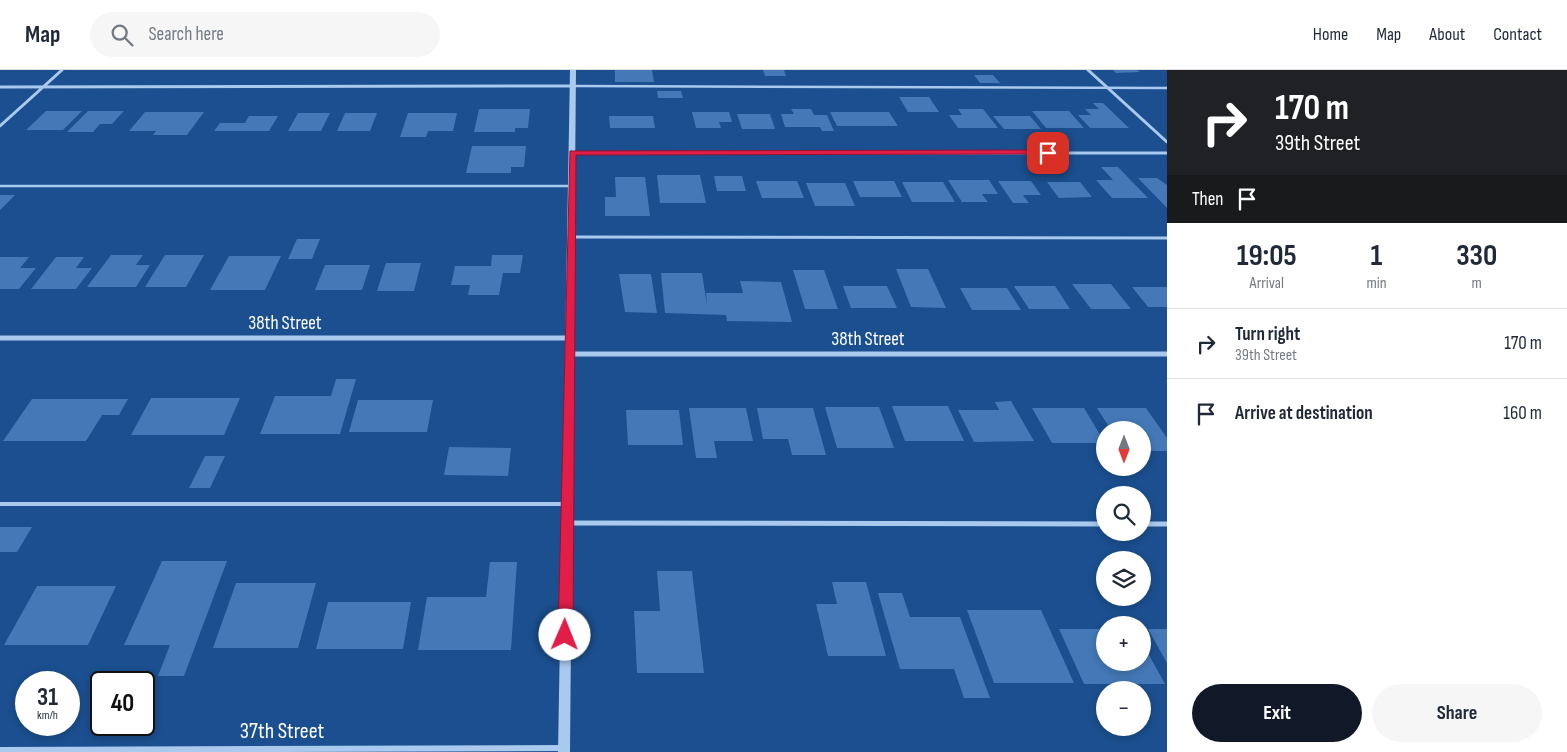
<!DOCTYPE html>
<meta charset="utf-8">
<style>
:root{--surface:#fff;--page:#f6f6f7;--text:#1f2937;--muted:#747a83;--line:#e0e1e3;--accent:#111827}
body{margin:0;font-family:"Sofia Sans Condensed",sans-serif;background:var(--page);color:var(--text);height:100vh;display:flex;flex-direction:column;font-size:19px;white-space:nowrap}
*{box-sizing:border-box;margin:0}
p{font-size:16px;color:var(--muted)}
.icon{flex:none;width:28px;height:28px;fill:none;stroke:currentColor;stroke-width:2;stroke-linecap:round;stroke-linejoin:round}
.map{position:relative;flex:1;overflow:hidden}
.sheet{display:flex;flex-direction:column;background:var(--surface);width:400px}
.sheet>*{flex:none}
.hud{background:#202124;color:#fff;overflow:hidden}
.needle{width:32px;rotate:180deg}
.fabs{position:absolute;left:1096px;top:351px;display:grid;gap:10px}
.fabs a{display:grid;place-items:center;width:55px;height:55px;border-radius:50%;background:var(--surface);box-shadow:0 2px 8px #0003;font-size:25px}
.speed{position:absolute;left:15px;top:601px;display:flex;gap:10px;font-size:25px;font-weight:700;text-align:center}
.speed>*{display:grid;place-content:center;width:65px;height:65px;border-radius:50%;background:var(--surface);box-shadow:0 2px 8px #0003;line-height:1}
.speed small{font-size:12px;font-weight:400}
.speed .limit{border:2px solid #111;border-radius:8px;background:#fff;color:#111}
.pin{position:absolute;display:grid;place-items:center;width:42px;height:42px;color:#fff;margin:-21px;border-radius:10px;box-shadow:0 2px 8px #0006}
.me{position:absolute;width:55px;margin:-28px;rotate:1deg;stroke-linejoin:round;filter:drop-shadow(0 0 4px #0008)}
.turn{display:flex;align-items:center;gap:18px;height:105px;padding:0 25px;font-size:22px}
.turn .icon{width:65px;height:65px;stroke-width:2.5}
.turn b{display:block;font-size:35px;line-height:42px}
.then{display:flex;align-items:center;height:48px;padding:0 25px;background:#0003;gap:10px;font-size:19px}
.eta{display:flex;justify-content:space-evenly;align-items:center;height:85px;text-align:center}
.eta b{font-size:30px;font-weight:700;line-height:35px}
.action{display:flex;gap:10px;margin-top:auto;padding:10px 25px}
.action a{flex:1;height:58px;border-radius:30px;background:var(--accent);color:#fff;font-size:20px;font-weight:700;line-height:58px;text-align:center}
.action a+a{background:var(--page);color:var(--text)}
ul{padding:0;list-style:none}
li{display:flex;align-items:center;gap:15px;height:70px;padding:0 25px;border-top:1px solid var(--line)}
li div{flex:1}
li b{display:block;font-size:19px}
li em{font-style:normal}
header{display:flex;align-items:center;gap:30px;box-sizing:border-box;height:70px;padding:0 25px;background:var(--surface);border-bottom:1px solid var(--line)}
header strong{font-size:24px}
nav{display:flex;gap:28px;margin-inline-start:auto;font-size:18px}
.search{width:350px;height:45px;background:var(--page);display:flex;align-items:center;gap:12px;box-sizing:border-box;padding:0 18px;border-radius:28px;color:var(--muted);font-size:19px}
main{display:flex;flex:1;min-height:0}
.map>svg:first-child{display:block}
</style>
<header>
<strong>Map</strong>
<div class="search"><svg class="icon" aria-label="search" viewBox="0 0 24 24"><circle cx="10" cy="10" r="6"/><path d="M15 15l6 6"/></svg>Search here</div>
<nav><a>Home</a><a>Map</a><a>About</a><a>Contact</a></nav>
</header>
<main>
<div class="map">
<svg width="1167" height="682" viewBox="0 0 1167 682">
<rect width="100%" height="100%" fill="#1b4f8f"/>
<path fill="#4478b7" d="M615,0H652L654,12H615Z
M763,0H784L786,6H765Z
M1113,0H1137L1140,2L1116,3Z
M974,5H993L1000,13H980Z
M657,21H681L683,28H658Z
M899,27H929L939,42H908Z
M1093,33H1103L1129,58H1090L1078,45H1091L1085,39H1099Z
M479,39H530L528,58H515V62H474Z
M791,39H811L814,45H827L834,61H822L820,57H785L781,44H794Z
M958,39H983L998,58H958L949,45H962Z
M46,41H82L63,60H26Z
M88,41H124L112,54H100L93,62H67Z
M1032,41H1069L1084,58H1046Z
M145,42H204L187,65H153L156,61H129Z
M692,42H729L732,52H719L721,58H696Z
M830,42H889L898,56H837Z
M298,43H330L321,61H288Z
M345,43H377L370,61H337Z
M408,43H457L453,61H428L426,67H400Z
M737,44H770L775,59H742Z
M249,46H278L269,61H214L220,53H245Z
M609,46H653L655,58H610Z
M993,46H1030L1041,59H1004Z
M472,76H526L524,97H511V103H466Z
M1101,97H1118L1148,128H1112L1096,110H1113Z
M657,105H700L706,133H660Z
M714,106H742L746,121H717Z
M615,107H645L650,146H605V127H616Z
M1138,108H1157L1167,115V138Z
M948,110H989L998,124H982L988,132H962Z
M756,111H797L804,128H762Z
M853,111H894L902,127H860Z
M998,111H1031L1041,125H1023L1029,133H1013Z
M902,112H943L955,132H912Z
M1047,112H1080L1092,127L1059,128Z
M806,113H845L855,136H815Z
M0,125H15L0,140Z
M297,169H320L312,189H288Z
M111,185H143L136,195H150L136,217H87Z
M165,185H204L186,217H145Z
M492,185H523L520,203H503L499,225H468L470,215H451L455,196H491Z
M229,186H281L265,220H210Z
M0,187H29L20,198H36L19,219H0Z
M56,187H84L76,198H92L76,219H31Z
M386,193H421L414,221H377Z
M325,195H370L362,220H315Z
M896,199H928L946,238L911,237Z
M793,200H824L838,239H805Z
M661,203H702L707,236L706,223H743L740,211L781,212L792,252L727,251L726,245L665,243Z
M619,204H651L657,243L625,242Z
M1072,214H1111L1131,239H1091Z
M843,216H887L897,238H851Z
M1014,216H1055L1070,239H1029Z
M1132,217H1167V237H1148Z
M960,218H1007L1021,240H972Z
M336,309H356L340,364H260L275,326H331Z
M151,328H240L224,365H131Z
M32,329H128L119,345H102L86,371H3Z
M358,330H433L427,362H349Z
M1011,331L1034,371L974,372L958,340H999L995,332Z
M892,336H948L964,371H905Z
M825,337H879L894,378H837Z
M689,338H746L753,371H714L717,388H696Z
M757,338H813L826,385H792L788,369H763Z
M1032,338H1084L1105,373H1052Z
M1097,338H1146L1167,368V381H1142V360H1111Z
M626,340H679L683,375H628Z
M449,377L511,378L508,406L444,405Z
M205,386H225L210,418H189Z
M0,457H32L17,482H0Z
M162,491H227L184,606H158L170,575H124Z
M490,492H517L511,580H418L427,527H486Z
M657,501H692L704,603H637L634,541H660Z
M832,512H866L886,586H828L816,534H837Z
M236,513H316L298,578H213Z
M37,516H116L88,575H4Z
M878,523H902L910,547H960L990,628H964L954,599H900Z
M328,532H411L403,579H316Z
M967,540H1041L1074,613H994Z
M1059,559H1105V592H1142V572L1165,614H1084Z
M1148,559H1167V593Z"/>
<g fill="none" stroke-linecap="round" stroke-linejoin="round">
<path stroke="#a9c9ee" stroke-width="2.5" d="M573,16L1167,18
M0,116H572"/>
<path stroke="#a9c9ee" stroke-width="3" d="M572,167L1167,168"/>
<path stroke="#a9c9ee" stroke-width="4" d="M0,434H567"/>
<path stroke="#a9c9ee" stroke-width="5" d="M567,453L1105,454
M1142,454H1167"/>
<path stroke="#a9c9ee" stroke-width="3" d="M1088,0L1167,72
M0,17L573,16
M0,56L62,0
M572,83H1167"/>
<path stroke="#a9c9ee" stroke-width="5" d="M0,268H570
M569,284H1167"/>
<path stroke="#a9c9ee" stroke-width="6" d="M0,680L564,678"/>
<path fill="#a9c9ee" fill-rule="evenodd" d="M570,0H576L570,682H558Z"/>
</g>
<path fill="#e11d48" stroke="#92132f" d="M1048,80L1051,81V84L576,85L573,565L571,570L565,572L560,570L558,565L570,81Z"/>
<g text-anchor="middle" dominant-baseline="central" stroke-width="4" stroke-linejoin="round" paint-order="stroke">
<g font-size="19" fill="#fff" stroke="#1b4f8f">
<text x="285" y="253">38th Street</text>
<text x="868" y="269">38th Street</text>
</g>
<g font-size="22" fill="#fff" stroke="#1b4f8f">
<text x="282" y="661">37th Street</text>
</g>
</g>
</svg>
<div class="fabs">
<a><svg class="needle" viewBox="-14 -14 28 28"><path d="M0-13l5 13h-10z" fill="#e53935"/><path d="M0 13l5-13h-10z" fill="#747a83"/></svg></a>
<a><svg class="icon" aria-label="search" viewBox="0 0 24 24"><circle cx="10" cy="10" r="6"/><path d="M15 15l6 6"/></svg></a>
<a><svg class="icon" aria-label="layers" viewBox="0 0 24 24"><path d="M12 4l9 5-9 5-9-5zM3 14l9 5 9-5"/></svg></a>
<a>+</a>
<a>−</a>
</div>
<div class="speed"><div>31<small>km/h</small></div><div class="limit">40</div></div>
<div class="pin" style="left:1048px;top:83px;background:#d93025"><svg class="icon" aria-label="arrive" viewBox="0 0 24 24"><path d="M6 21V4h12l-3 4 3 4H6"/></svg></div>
<svg class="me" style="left:565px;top:565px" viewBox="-20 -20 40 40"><circle r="19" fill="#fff"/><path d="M0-13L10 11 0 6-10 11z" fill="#e11d48"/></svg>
</div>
<section class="sheet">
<div class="hud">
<div class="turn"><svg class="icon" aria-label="right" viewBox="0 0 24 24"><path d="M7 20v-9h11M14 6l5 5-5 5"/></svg><div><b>170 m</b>39th Street</div></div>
<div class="then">Then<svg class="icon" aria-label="arrive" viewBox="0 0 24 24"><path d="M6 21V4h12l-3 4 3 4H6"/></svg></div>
</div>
<div class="eta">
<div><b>19:05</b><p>Arrival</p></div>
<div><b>1</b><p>min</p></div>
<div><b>330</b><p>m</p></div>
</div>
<ul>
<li><svg class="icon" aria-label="right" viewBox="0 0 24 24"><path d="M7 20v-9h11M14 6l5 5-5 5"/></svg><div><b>Turn right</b><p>39th Street</p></div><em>170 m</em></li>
<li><svg class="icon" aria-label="arrive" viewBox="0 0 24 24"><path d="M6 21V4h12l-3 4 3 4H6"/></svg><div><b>Arrive at destination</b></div><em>160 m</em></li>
</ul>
<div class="action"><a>Exit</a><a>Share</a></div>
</section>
</main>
